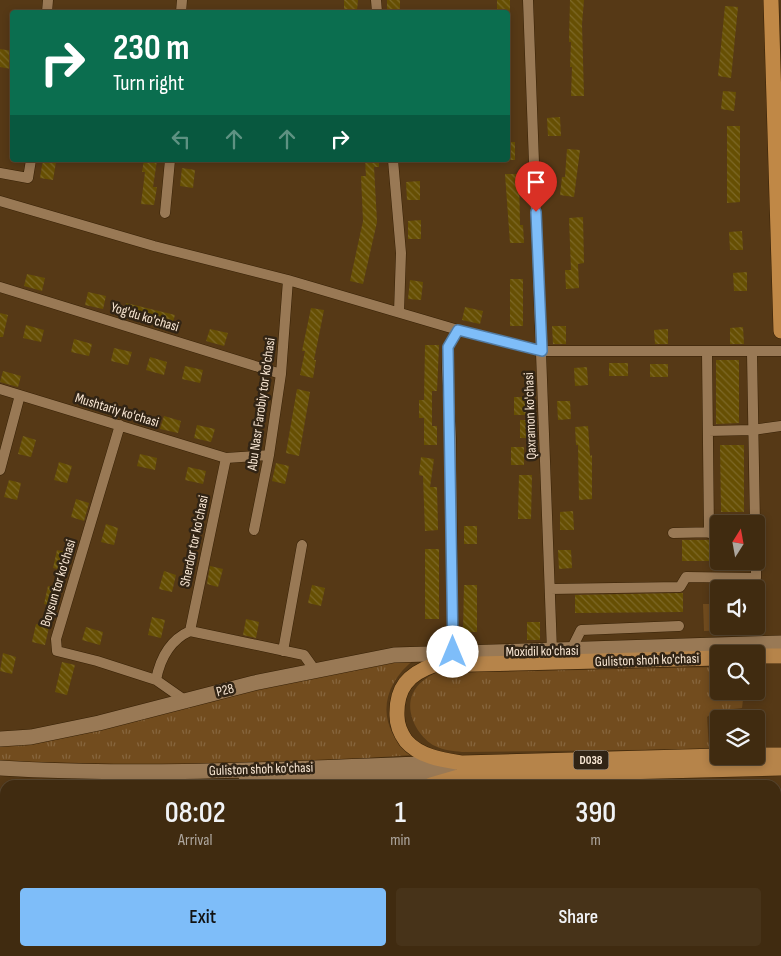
<!DOCTYPE html>
<meta charset="utf-8">
<style>
:root{--surface:#402b10;--page:#473319;--text:#f1f3f6;--muted:#aea79f;--line:#594730;--accent:#7ebdf9}
body{margin:0;font-family:"Sofia Sans Condensed",sans-serif;background:var(--page);color:var(--text);height:100vh;display:flex;flex-direction:column;font-size:19px;white-space:nowrap}
*{box-sizing:border-box;margin:0}
p{font-size:16px;color:var(--muted)}
.icon{flex:none;width:28px;height:28px;fill:none;stroke:currentColor;stroke-width:2;stroke-linecap:round;stroke-linejoin:round}
.map{position:relative;flex:1;overflow:hidden}
.panel{position:absolute;left:0px;top:780px;width:781px;height:176px;display:flex;flex-direction:column;background:var(--surface);border-radius:15px 15px 0 0;box-shadow:0 2px 8px #0003,0 0 0 1px var(--line)}
.panel>*{flex:none}
.top-card{position:absolute;left:10px;top:10px;width:500px;height:152px;border-radius:5px;box-shadow:0 2px 8px #0003,0 0 0 1px var(--line);background:#0b6e4f;color:#fff;overflow:hidden}
.needle{width:32px;rotate:11deg}
.fabs{position:absolute;left:710px;top:515px;display:grid;gap:10px}
.fabs a{display:grid;place-items:center;width:55px;height:55px;border-radius:5px;background:var(--surface);box-shadow:0 2px 8px #0003,0 0 0 1px var(--line);font-size:25px}
.pin{position:absolute;display:grid;place-items:center;width:42px;height:42px;color:#fff;margin:-51px -21px;border-radius:50% 50% 50% 0;rotate:-45deg;box-shadow:0 0 5px #0007}
.pin .icon{rotate:45deg}
.me{position:absolute;width:55px;margin:-28px;rotate:0deg;stroke-linejoin:round;filter:drop-shadow(0 0 4px #0008)}
.turn{display:flex;align-items:center;gap:18px;height:105px;padding:0 20px;font-size:22px}
.turn .icon{width:65px;height:65px;stroke-width:2.5}
.turn b{display:block;font-size:35px;line-height:42px}
.lanes{display:flex;align-items:center;height:48px;padding:0 20px;background:#0003;justify-content:center;gap:25px;direction:ltr}
.lanes .off{opacity:.35}
.eta{display:flex;justify-content:space-evenly;align-items:center;height:85px;text-align:center}
.eta b{font-size:30px;font-weight:600;line-height:35px}
.action{display:flex;gap:10px;margin-top:auto;padding:10px 20px}
.action a{flex:1;height:58px;border-radius:5px;background:var(--accent);color:#111;font-size:20px;font-weight:600;line-height:58px;text-align:center}
.action a+a{background:var(--page);color:var(--text)}
.map>svg:first-child{display:block}
</style>
<div class="map">
<svg width="781" height="956" viewBox="0 0 781 956">
<defs>
<pattern id="industrial-grid" width="8" height="8" patternUnits="userSpaceOnUse" patternTransform="scale(1.25)"><rect width="8" height="8" fill="#603e12"/><path d="M0 4h8M4 0v8" fill="none" stroke="#785a34"/></pattern>
<pattern id="grass-tufts" width="24" height="20" patternUnits="userSpaceOnUse" patternTransform="scale(1.25)"><rect width="24" height="20" fill="#724c1e"/><path d="M3 7l-1-3M5 7V3M7 7l1-3M15 17l-1-3M17 17v-4M19 17l1-3" fill="none" stroke="#87663e"/></pattern>
<pattern id="building-back-hatch" width="6" height="6" patternUnits="userSpaceOnUse" patternTransform="scale(1.25)"><rect width="6" height="6" fill="#664f03"/><path d="M-1 5l2 2M0 0l6 6M5-1l2 2" fill="none" stroke="#7d6827"/></pattern>
</defs>
<rect width="100%" height="100%" fill="#563916"/>
<path fill="url(#industrial-grid)" d="M0,845L5,846V956H0Z
M36,951H244L261,956H35Z"/>
<path fill="url(#grass-tufts)" d="M395,658L415,659C380,686 375,727 412,755L274,764L101,766L0,762V745Z
M719,667V691H744L742,708L715,711L707,717L709,749L462,752C453,751 443,750 435,746C418,737 404,712 413,693C418,683 426,678 435,673Z
M712,782V785H508Z"/>
<path fill="#724c1e" d="M756,603H758L759,629L704,631L703,604H719V626H756Z"/>
<path fill="url(#building-back-hatch)" d="M344,0H358L357,10L344,9Z
M387,0H400V12H387Z
M497,0H510V12H497Z
M570,0H584L582,24L584,96H571L572,67H570L571,42H569Z
M725,6L738,7L731,78L718,76Z
M0,49L12,51L11,69L0,67Z
M723,91L736,92L734,111L721,109Z
M560,117L561,136H548L547,118Z
M727,126H740V202L727,203Z
M508,142H515V160H508Z
M567,149L580,150L574,197L560,195L562,177H565Z
M43,160L56,162L53,180L40,178Z
M144,160H157L153,187H157L154,205L141,204L145,172H142Z
M365,160H379V167H374L377,222L363,284L350,281L363,221L361,176H366Z
M182,168L195,170L193,188L180,186Z
M505,174H519L520,225H523L524,243H510Z
M420,181V200H407L406,182Z
M583,217L584,263L578,264L579,288L566,289L565,270H571L569,218Z
M421,220V239H408V221Z
M742,231L743,250H730L729,232Z
M747,272V291H734L733,273Z
M27,274L45,278L42,291L24,286Z
M510,279H523V326H510Z
M410,280L423,282L421,300L408,299Z
M88,292L106,296L103,309L85,305Z
M126,303L175,315L171,328L123,316Z
M465,307L483,311L480,324L462,320Z
M311,308L324,310L314,360H316L313,378L300,375L305,351H302Z
M0,313L8,315L3,337H0Z
M26,325L44,330L41,342L23,338Z
M552,326H566V344H553Z
M743,327L744,344H730V328Z
M210,329L228,333L224,346L206,341Z
M668,329V344H655L654,330Z
M74,339L92,344L89,356L71,352Z
M425,345H439L437,391H432V426H437V445H424V418H419V400H424Z
M114,348L132,352L128,365L111,361Z
M150,357L167,362L164,375L146,370Z
M716,360H739V423L716,424Z
M609,363H628V376H609Z
M650,364H668V377H650Z
M185,366L203,370L200,383L182,379Z
M587,367L588,385L575,386L574,368Z
M3,371L21,376L18,387L0,382Z
M297,389L310,392L299,456L286,453Z
M514,397H527V415H514Z
M557,401H570L571,419L558,420Z
M164,416L181,421L178,433L160,429Z
M520,420H533L534,438H520Z
M197,425L215,429L211,442L194,438Z
M588,426L590,456L592,455V499L579,500L578,445H576L575,427Z
M23,436L36,440L31,457L18,454Z
M720,445H744V512H721Z
M511,447H524V465H511Z
M140,454L157,458L155,470L137,466Z
M421,457L434,459L430,487H437L438,530L425,531L423,476L419,475Z
M59,462L72,466L67,483L54,480Z
M276,463L289,466L285,484L272,481Z
M188,467L206,471L203,484L185,480Z
M519,475H532L531,519H518Z
M9,480L21,483L17,500L4,497Z
M76,499L89,503L84,521L71,517Z
M573,511L574,530H560V512Z
M106,524L118,528L114,545L101,542Z
M464,526H477V544H464Z
M682,540H719V561H682Z
M425,549H439V619H425Z
M57,550L70,553L66,571L53,568Z
M558,550H571L572,568L559,569Z
M210,566L223,569L218,587L207,584Z
M164,571L176,575L172,592L159,589Z
M312,585L325,588L321,606L308,603Z
M464,585H477V632H463Z
M48,586L61,589L57,607L44,604Z
M683,593V612L575,613V595Z
M152,617L165,620L161,638L148,635Z
M246,619L259,622L256,638L243,635Z
M527,622H540V640H527Z
M36,624L49,627L45,645L32,642Z
M86,627L103,632L100,645L82,640Z
M3,653L16,657L12,674L0,671Z
M62,662L75,665L67,695L55,692Z"/>
<g fill="none" stroke-linecap="round" stroke-linejoin="round">
<g stroke="#372106" stroke-width="11">
<path id="minor" d="M376,0L377,12
M528,0L552,651
M47,12L48,0
M181,12L182,0
M393,160L401,253L399,312
M0,173L28,178L31,160
M0,201L154,246L288,280L458,330L542,351H781
M165,213L170,160
M0,287L281,374
M707,352L709,533
M752,353L755,524
M0,389L226,458L269,455
M120,425L56,639L57,651L97,661L156,680L186,701
M708,431L752,430L781,426
M0,470L20,395
M254,530L269,455L281,374L288,280
M673,533L719,532
M550,589L680,587L686,577L756,578V561
M190,631L226,458
M571,650L581,630L679,626
M283,651L302,545
M453,652L451,439L447,368L448,347L458,330
M156,680C160,659 170,640 190,631L304,655L314,669
M8,956L9,951"/>
</g>
<g stroke="#372106" stroke-width="15">
<path id="tertiary" d="M554,951V956"/>
</g>
<g stroke="#372106" stroke-width="16">
<path id="secondary" d="M0,739L31,737L99,723L254,683L394,655L781,643
M0,768C150,777 300,768 451,763
M246,780L453,776
M0,811L5,812
M776,884H781"/>
</g>
<g stroke="#372106" stroke-width="16">
<path id="primary" d="M756,656H781
M719,658L434,665C408,674 396,688 397,716C397,724 401,734 406,741C420,757 443,760 462,763L719,756
M756,755H781
M431,785L462,776L781,768
M776,871H781"/>
</g>
<g stroke="#372106" stroke-width="16">
<path id="trunk" d="M771,0L781,331"/>
</g>
<use href="#minor" stroke="#997955" stroke-width="10"/>
<use href="#tertiary" stroke="#997955" stroke-width="14"/>
<use href="#secondary" stroke="#997955" stroke-width="15"/>
<use href="#primary" stroke="#b6844a" stroke-width="15"/>
<use href="#trunk" stroke="#c08846" stroke-width="15"/>
</g>
<g fill="none" stroke-linecap="round" stroke-linejoin="round">
<g stroke="#527ba2" stroke-width="12">
<path id="route" d="M453,652L448,347L458,330L542,351L536,212"/>
</g>
<use href="#route" stroke="#7ebdf9" stroke-width="9"/>
</g>
<g text-anchor="middle" dominant-baseline="central" stroke-width="5" stroke-linejoin="round" paint-order="stroke">
<rect fill="#312415" stroke="#bdac9b" stroke-width="1" x="573.5" y="750.5" width="35" height="19" rx="4"/>
<g font-size="12" font-weight="bold" fill="#f9e7d4">
<text x="591" y="760">D038</text>
</g>
<g font-size="14" fill="#f9e7d4" stroke="#312415">
<text transform="translate(145 317) rotate(17)">Yog'du ko'chasi</text>
<text transform="translate(261 404) rotate(-82)">Abu Nasr Farobiy tor ko'chasi</text>
<text transform="translate(117 410) rotate(17)">Mushtariy ko'chasi</text>
<text transform="translate(530 416) rotate(-92)">Qaxramon ko'chasi</text>
<text transform="translate(194 541) rotate(-78)">Sherdor tor ko'chasi</text>
<text transform="translate(58 583) rotate(-73)">Boysun tor ko'chasi</text>
<text transform="translate(542 651) rotate(-1)">Moxidil ko'chasi</text>
<text transform="translate(647 660) rotate(-2)">Guliston shoh ko'chasi</text>
<text transform="translate(225 690) rotate(-14)">Р28</text>
<text transform="translate(261 769) rotate(-2)">Guliston shoh ko'chasi</text>
</g>
</g>
</svg>
<div class="fabs">
<a><svg class="needle" viewBox="-14 -14 28 28"><path d="M0-13l5 13h-10z" fill="#e53935"/><path d="M0 13l5-13h-10z" fill="#aea79f"/></svg></a>
<a><svg class="icon" aria-label="sound" viewBox="0 0 24 24"><path d="M4 9h4l5-4v14l-5-4H4zM17 9q2 3 0 6"/></svg></a>
<a><svg class="icon" aria-label="search" viewBox="0 0 24 24"><circle cx="10" cy="10" r="6"/><path d="M15 15l6 6"/></svg></a>
<a><svg class="icon" aria-label="layers" viewBox="0 0 24 24"><path d="M12 4l9 5-9 5-9-5zM3 14l9 5 9-5"/></svg></a>
</div>
<div class="pin" style="left:536px;top:212px;background:#d93025"><svg class="icon" aria-label="arrive" viewBox="0 0 24 24"><path d="M6 21V4h12l-3 4 3 4H6"/></svg></div>
<svg class="me" style="left:453px;top:652px" viewBox="-20 -20 40 40"><circle r="19" fill="#fff"/><path d="M0-13L10 11 0 6-10 11z" fill="#7ebdf9"/></svg>
<div class="top-card">
<div class="turn"><svg class="icon" aria-label="right" viewBox="0 0 24 24"><path d="M7 20v-9h11M14 6l5 5-5 5"/></svg><div><b>230 m</b>Turn right</div></div>
<div class="lanes"><svg class="icon off" aria-label="left" viewBox="0 0 24 24"><path d="M17 20v-9H6M10 6l-5 5 5 5"/></svg><svg class="icon off" aria-label="ahead" viewBox="0 0 24 24"><path d="M12 20V5M6 11l6-6 6 6"/></svg><svg class="icon off" aria-label="ahead" viewBox="0 0 24 24"><path d="M12 20V5M6 11l6-6 6 6"/></svg><svg class="icon" aria-label="right" viewBox="0 0 24 24"><path d="M7 20v-9h11M14 6l5 5-5 5"/></svg></div>
</div>
<section class="panel">
<div class="eta">
<div><b>08:02</b><p>Arrival</p></div>
<div><b>1</b><p>min</p></div>
<div><b>390</b><p>m</p></div>
</div>
<div class="action"><a>Exit</a><a>Share</a></div>
</section>
</div>
